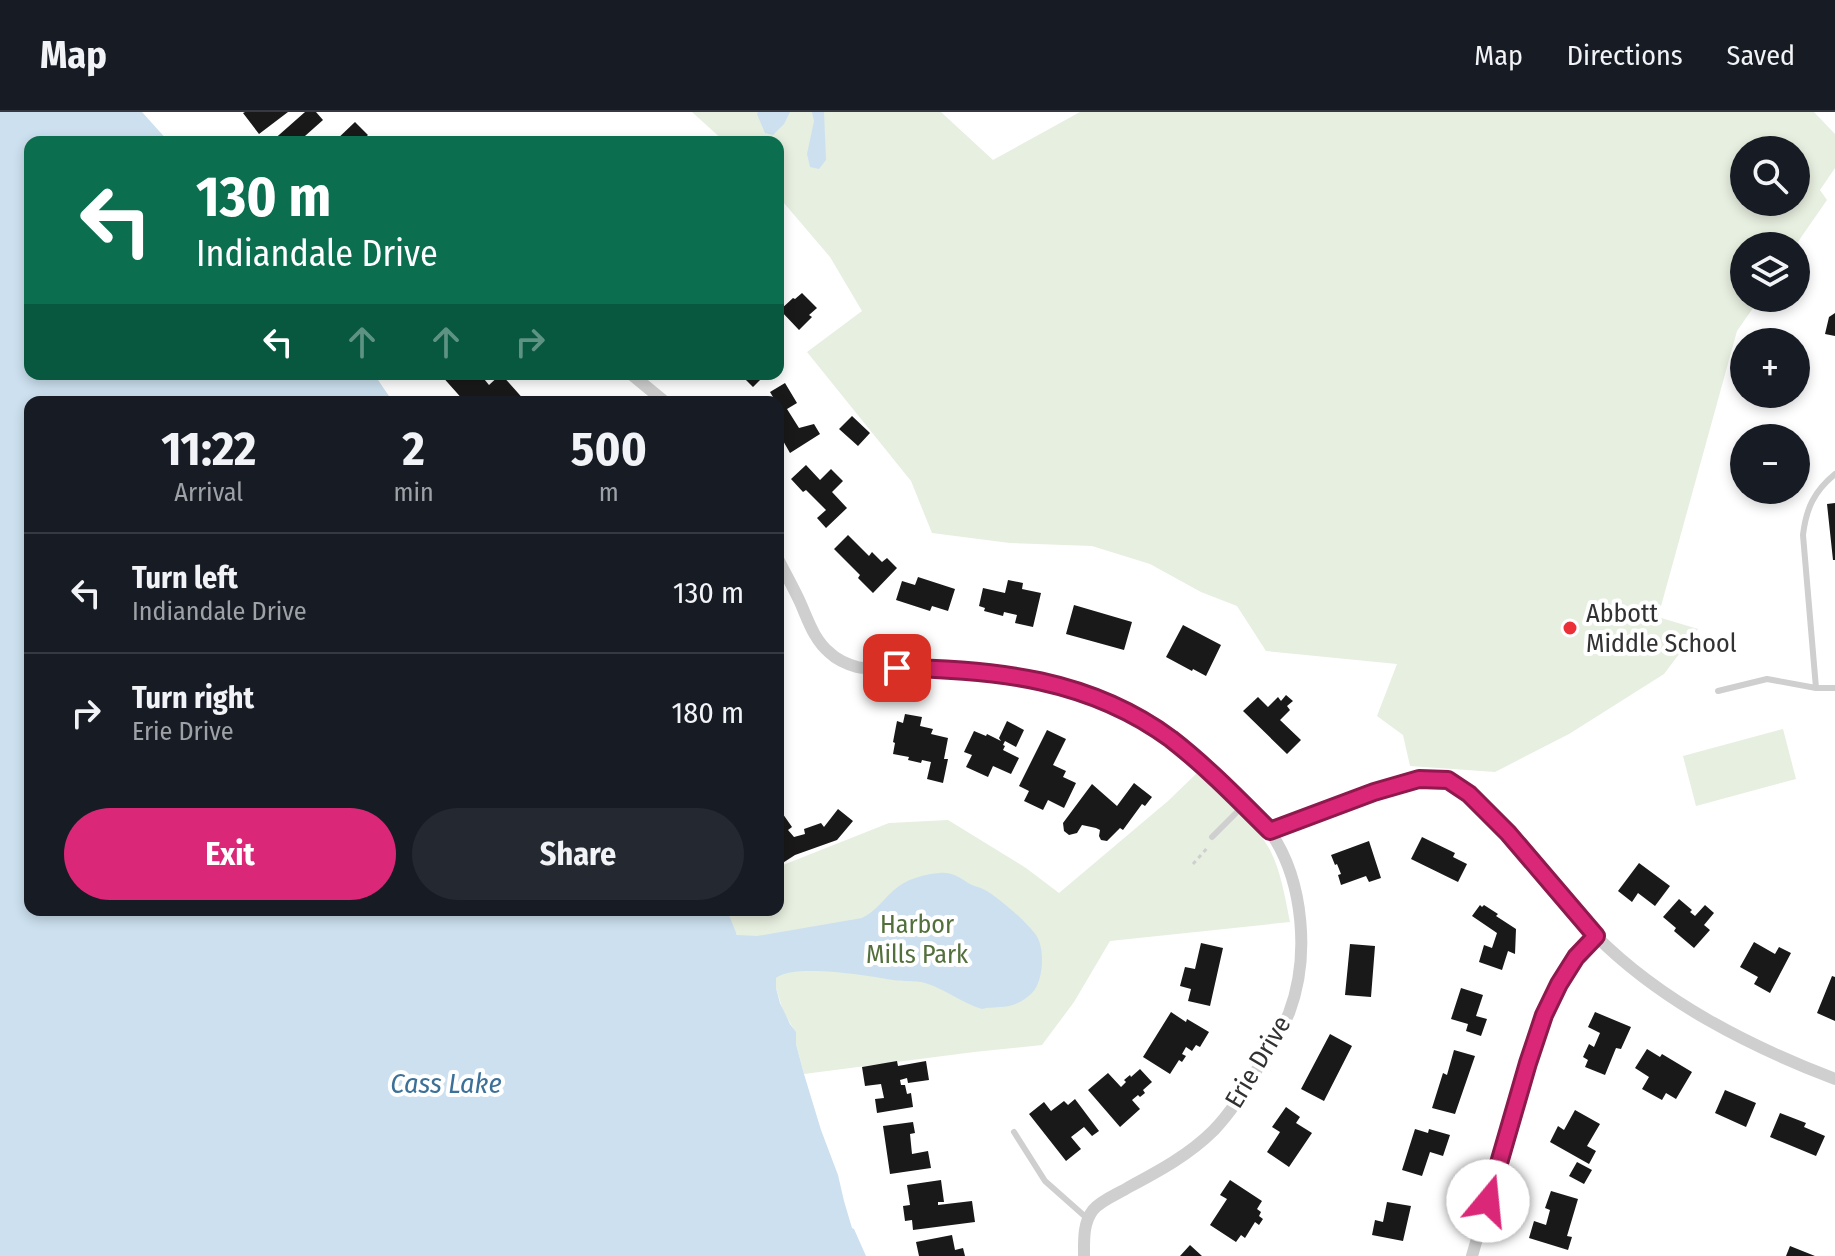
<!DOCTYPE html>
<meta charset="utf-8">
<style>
:root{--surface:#171b24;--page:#242831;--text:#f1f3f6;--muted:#9ea1a6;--line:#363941;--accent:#db2777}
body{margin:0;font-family:"Fira Sans Condensed",sans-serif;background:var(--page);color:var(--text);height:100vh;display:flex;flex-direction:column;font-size:30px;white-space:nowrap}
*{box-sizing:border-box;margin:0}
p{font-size:26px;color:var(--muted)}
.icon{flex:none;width:44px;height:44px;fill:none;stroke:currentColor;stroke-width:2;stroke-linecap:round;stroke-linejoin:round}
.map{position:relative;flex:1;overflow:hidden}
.sheet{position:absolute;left:24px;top:284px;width:760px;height:520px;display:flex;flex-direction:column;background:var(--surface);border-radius:16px;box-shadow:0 4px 12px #0003}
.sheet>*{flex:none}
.banner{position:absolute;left:24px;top:24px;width:760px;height:244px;border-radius:16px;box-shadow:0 4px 12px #0003;background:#0b6e4f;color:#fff;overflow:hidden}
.buttons{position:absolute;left:1730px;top:24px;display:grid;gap:16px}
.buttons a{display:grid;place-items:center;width:80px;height:80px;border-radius:50%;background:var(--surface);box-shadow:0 4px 12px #0003;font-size:40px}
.pin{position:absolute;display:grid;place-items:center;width:68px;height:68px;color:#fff;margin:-34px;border-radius:16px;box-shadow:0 4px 12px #0006}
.me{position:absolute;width:88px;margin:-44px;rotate:17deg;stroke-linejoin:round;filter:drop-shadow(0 0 6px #0008)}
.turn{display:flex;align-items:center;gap:28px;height:168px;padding:0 40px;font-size:36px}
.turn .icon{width:104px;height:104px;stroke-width:2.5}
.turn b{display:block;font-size:56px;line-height:68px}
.lanes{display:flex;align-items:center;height:76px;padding:0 40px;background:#0003;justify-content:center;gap:40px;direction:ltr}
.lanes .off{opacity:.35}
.eta{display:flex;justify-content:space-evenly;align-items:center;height:136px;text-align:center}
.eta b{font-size:48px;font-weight:700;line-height:56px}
.cta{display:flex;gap:16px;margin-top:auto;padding:16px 40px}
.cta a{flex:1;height:92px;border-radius:48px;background:var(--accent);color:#fff;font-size:32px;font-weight:700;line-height:92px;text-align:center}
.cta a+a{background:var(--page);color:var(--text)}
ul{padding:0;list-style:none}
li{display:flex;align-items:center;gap:24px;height:120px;padding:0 40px;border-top:2px solid var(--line)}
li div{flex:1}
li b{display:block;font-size:30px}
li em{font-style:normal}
header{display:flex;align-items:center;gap:48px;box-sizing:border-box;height:112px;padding:0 40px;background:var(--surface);border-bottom:2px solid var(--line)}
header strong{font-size:38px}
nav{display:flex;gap:44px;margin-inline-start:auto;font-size:28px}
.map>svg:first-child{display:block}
</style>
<header>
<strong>Map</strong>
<nav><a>Map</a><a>Directions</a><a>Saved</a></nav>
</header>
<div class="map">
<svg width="1835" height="1144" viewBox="0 0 1835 1144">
<rect width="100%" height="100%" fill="#fff"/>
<path fill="#e7efe0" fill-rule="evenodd" d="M692,0H941L993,48L1080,0H1814L1835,22V56L1820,78L1827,88L1795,134H1744V186H1760L1737,219L1658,505L1698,517L1664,562L1569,622L1495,660L1410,654L1403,623L1377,604L1397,552L1266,539L1237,494L1201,480L1150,452L1092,434L1010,431L932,421L911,369L807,240L862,199L830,145L778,84V30H725ZM1744,38H1796V90H1744Z
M1783,617L1796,667L1696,694L1683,644Z
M1198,660C1220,681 1256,712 1270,738C1281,759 1285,786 1290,810L1110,829L1074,890L1042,933L974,940L804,962L796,932V921L783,899L776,876L734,818L727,798H778V755L889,711L948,708L1026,756L1059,781L1168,689Z"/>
<path fill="#cce0ef" d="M0,0H142L169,30H30V262H374L393,290H30V798H727L737,823L757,824L862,806C877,799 885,784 899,774C910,766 926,762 940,761C951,760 959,765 968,771C973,774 979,775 985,778C999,786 1026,809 1036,823C1045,835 1044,869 1032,881C1023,890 1012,895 999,895C992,896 988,895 982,897C962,891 945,877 925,871C914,868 904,870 893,868C870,864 794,851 776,866V876L780,891L790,912L796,920V932L804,962L821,1018L838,1063L844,1089L852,1116L854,1117L866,1144H0Z
M758,0H790L784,12L773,23L765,21L757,2Z
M812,0H824L826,48L819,57L810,55L807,42L814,9Z"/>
<path fill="#191919" d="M245,0H288L259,22L243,1Z
M305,0H316L323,8L305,24L310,30H271Z
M355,10L368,23L360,30H334Z
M802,181L817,196L809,203L812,205L799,218L780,198L793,186L795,187Z
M1835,201V224L1825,222L1829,205Z
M440,262H480L489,273L501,262L526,290H465Z
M744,262H766L753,275L744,266L746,264Z
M785,271L797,291L787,297L799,316L814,312L820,322L790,341L782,327L778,329V300L781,299L778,290H776L770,280Z
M852,304L870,321L858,334L839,317Z
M806,353L820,368L831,357L843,369L832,380L847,396L826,416L817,406L826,398L806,378L803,380L791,367Z
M1835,391V448H1833L1827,392Z
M848,423L869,444L872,440L882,450L887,446L897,456L873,481L858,466L860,463L834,437Z
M918,465L955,477L948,499L932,494L930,499L896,488L902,469L915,473Z
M1008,468L1023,471L1022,477L1041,481L1033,515L1015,511L1017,503L1004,500L1003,504L984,499L985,496L979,494L983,476L1005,481Z
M1074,493L1132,510L1124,538L1066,522Z
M1183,513L1221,533L1206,564L1193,557L1192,559L1166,545Z
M1286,583L1293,589L1287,594L1290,598L1280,608L1301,628L1287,642L1243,599L1258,585L1268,595L1278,585L1281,589Z
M905,602L922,605L920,614L933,617L931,622L948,626L944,647H948L943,671L927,667L931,650L922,648L921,651L908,648L909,645L893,642L895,631L893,630L897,609L903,611Z
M1007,609L1024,618L1016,635L1005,629L1003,633L1005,634L1003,638L1019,646L1011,662L993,654L988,665L966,655L972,643L964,640L974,619L986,624L987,622L1001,629L999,626Z
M1047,618L1066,627L1053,653L1066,659L1063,665L1076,671L1064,696L1048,688L1043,698L1024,689L1029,679L1019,674Z
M1134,671L1152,685L1145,694L1142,692L1123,718L1120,716L1107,729L1101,728L1099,724L1100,718L1096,716L1082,713L1077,721L1069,723L1064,719L1063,711L1092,672L1117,694Z
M778,695L792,715L788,718L794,725L805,722L804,717L821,711L824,715L838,697L853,709L837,728L795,743L778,754Z
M1422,725L1455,741L1453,745L1467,752L1458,770L1411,747Z
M1369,729L1381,766L1369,770L1366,764L1341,773L1338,763L1341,762L1337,752L1335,753L1331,743Z
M1639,751L1670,774L1655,794L1638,781L1632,790L1618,779Z
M1679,787L1692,798L1690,800L1695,804L1705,793L1714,801L1704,813L1710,818L1694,836L1674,819L1676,816L1663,805Z
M1480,793L1482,795L1484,793L1498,802L1496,804L1516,817L1515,842L1508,839L1502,858L1479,850L1484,833L1492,836L1497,821L1472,804Z
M1754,830L1775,842L1779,835L1791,841L1770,881L1754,872L1758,865L1740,855Z
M1201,831L1223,836L1210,894L1188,889L1191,877L1180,874L1185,855L1195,857Z
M1350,832L1375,834L1371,885L1345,883Z
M1832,864L1835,865V909L1817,901Z
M1461,876L1483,883L1476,904L1487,907L1481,924L1466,919L1468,912L1451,907Z
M1171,900L1186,910L1187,907L1209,920L1200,935L1196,933L1192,939L1186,935L1182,942L1186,944L1182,950L1179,948L1170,962L1143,945Z
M1595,900L1631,915L1621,937L1616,936L1605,963L1585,955L1588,948L1583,945L1589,932L1594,935L1600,921L1588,915Z
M1330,922L1352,934L1324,989L1301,977Z
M1647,937L1660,945L1662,942L1692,960L1676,987L1666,981L1662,988L1642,977L1649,965L1635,956Z
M1454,938L1475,944L1455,1002L1432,996L1443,961L1447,963Z
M897,949L898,954L926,949L929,968L908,971L907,966L900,968L901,973H905L907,982L911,981L913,995L877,1001L875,987L884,986L881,972L865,974L862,955Z
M1140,957L1152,970L1143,978L1145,981L1140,985L1138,983L1132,988L1140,997L1120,1015L1088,978L1108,961L1121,975L1126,970L1124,968L1130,963L1131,965Z
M1725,978L1756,991L1746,1015L1715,1001Z
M1075,987L1099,1019L1092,1024L1084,1015L1071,1025L1081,1037L1066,1049L1029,1002L1044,990L1051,999L1064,989L1068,993Z
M1286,995L1300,1005L1296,1011L1312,1021L1289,1055L1267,1040L1280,1020L1272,1015Z
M1575,998L1600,1012L1587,1034L1596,1039L1589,1052L1550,1030L1558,1014L1564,1018Z
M1780,1001L1806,1011L1804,1015L1825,1024L1816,1044L1770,1025Z
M913,1010L915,1021L910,1022L912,1042L928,1039L931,1056L890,1062L883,1014Z
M1415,1017L1428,1021L1429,1017L1450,1023L1443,1044L1430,1040L1422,1064L1402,1058Z
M1577,1050L1592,1058L1584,1072L1569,1064Z
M941,1068L944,1090H938V1093L972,1089L975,1110L913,1118L912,1108L905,1109L903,1094L910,1093L907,1073Z
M1230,1068L1262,1089L1257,1097L1261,1100L1259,1104L1263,1107L1259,1113L1255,1110L1245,1126L1241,1123L1236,1130L1210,1113L1227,1087L1220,1083Z
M1551,1079L1578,1087L1567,1124L1572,1125L1568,1138L1529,1126L1534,1109L1546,1113L1550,1098L1545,1096Z
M1387,1090L1411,1094L1403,1129L1372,1123L1375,1108L1383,1110Z
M952,1123L955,1138L963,1136L965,1144H919L916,1130Z
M1190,1133L1202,1144H1180Z
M1790,1134L1815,1144H1786Z"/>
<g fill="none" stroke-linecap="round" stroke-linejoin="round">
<path stroke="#cfcfcf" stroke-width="3" stroke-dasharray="4 4" stroke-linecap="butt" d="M1193,752L1209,734"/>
<path stroke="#cfcfcf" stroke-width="6" d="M1816,576L1803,423C1806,397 1814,379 1835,362
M1718,579L1767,567L1816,576H1835
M1212,725L1244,693
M1014,1020L1045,1069L1089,1108"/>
<path stroke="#cfcfcf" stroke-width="12" d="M631,262L665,290
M778,447C785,461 793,475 800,490C808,508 814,528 830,541C837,548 847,552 857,555C869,558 886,556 899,556C929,556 959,556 989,559C1074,569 1154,606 1215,665C1232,681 1258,702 1271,721C1304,770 1310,846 1289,901C1281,920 1269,937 1259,954C1246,977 1232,999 1214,1018C1189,1043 1159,1059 1129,1075C1118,1082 1101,1088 1093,1098C1083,1111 1084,1128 1084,1144
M1270,719C1300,707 1331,696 1361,685C1378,679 1402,668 1419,667C1427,666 1436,667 1444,668C1478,673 1566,795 1596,824C1662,890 1749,934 1835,967
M1472,1144C1485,1099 1499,1053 1513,1008C1533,937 1543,879 1596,824"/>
</g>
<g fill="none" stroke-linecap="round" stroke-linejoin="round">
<g stroke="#8e194d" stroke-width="20">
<path id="route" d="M897,556C995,557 1090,567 1171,627C1207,655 1238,687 1270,719L1374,680L1419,667L1448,668L1469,682L1508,721L1596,824L1576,845L1559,872L1544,903L1528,951L1488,1089"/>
</g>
<use href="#route" stroke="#db2777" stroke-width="14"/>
</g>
<circle fill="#ec3038" stroke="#fff" stroke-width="3" cx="1570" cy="516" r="8"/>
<g text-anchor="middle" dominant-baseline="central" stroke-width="8" stroke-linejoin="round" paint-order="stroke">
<g font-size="26" fill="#323232" stroke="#fff" text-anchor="start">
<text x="1586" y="501">Abbott<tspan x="1586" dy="30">Middle School</tspan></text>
</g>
<g font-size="26" fill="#53703c" stroke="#fff">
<text x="917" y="812">Harbor<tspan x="917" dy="30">Mills Park</tspan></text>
</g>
<g font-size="26" fill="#323232" stroke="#fff">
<text transform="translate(1258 950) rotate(-59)">Erie Drive</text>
</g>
<g font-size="28" font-style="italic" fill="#3b7199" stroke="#fff">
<text x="446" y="971">Cass Lake</text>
</g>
</g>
</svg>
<div class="buttons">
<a><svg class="icon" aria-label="search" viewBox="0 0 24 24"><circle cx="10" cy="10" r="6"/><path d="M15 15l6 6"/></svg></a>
<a><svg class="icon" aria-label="layers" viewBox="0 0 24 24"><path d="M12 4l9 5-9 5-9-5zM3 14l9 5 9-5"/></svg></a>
<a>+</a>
<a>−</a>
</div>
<div class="pin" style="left:897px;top:556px;background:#d93025"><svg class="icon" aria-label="arrive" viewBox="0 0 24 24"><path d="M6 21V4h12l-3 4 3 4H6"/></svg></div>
<svg class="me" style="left:1488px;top:1089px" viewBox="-20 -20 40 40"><circle r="19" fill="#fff"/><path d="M0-13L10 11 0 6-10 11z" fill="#db2777"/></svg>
<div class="banner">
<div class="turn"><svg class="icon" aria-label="left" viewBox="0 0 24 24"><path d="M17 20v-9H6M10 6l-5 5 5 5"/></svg><div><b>130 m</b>Indiandale Drive</div></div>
<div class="lanes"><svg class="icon" aria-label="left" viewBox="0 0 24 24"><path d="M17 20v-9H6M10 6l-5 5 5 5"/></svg><svg class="icon off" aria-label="ahead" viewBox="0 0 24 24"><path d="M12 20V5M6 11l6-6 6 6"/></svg><svg class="icon off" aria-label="ahead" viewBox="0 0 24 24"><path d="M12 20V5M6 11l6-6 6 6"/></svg><svg class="icon off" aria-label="right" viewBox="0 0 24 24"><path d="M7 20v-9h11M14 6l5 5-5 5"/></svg></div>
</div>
<section class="sheet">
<div class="eta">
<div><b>11:22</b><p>Arrival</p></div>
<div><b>2</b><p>min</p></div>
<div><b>500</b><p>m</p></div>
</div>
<ul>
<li><svg class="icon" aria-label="left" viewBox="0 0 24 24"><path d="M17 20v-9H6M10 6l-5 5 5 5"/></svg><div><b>Turn left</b><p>Indiandale Drive</p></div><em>130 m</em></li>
<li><svg class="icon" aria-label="right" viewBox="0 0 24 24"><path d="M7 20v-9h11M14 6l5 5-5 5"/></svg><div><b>Turn right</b><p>Erie Drive</p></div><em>180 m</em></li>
</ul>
<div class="cta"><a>Exit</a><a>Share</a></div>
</section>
</div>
